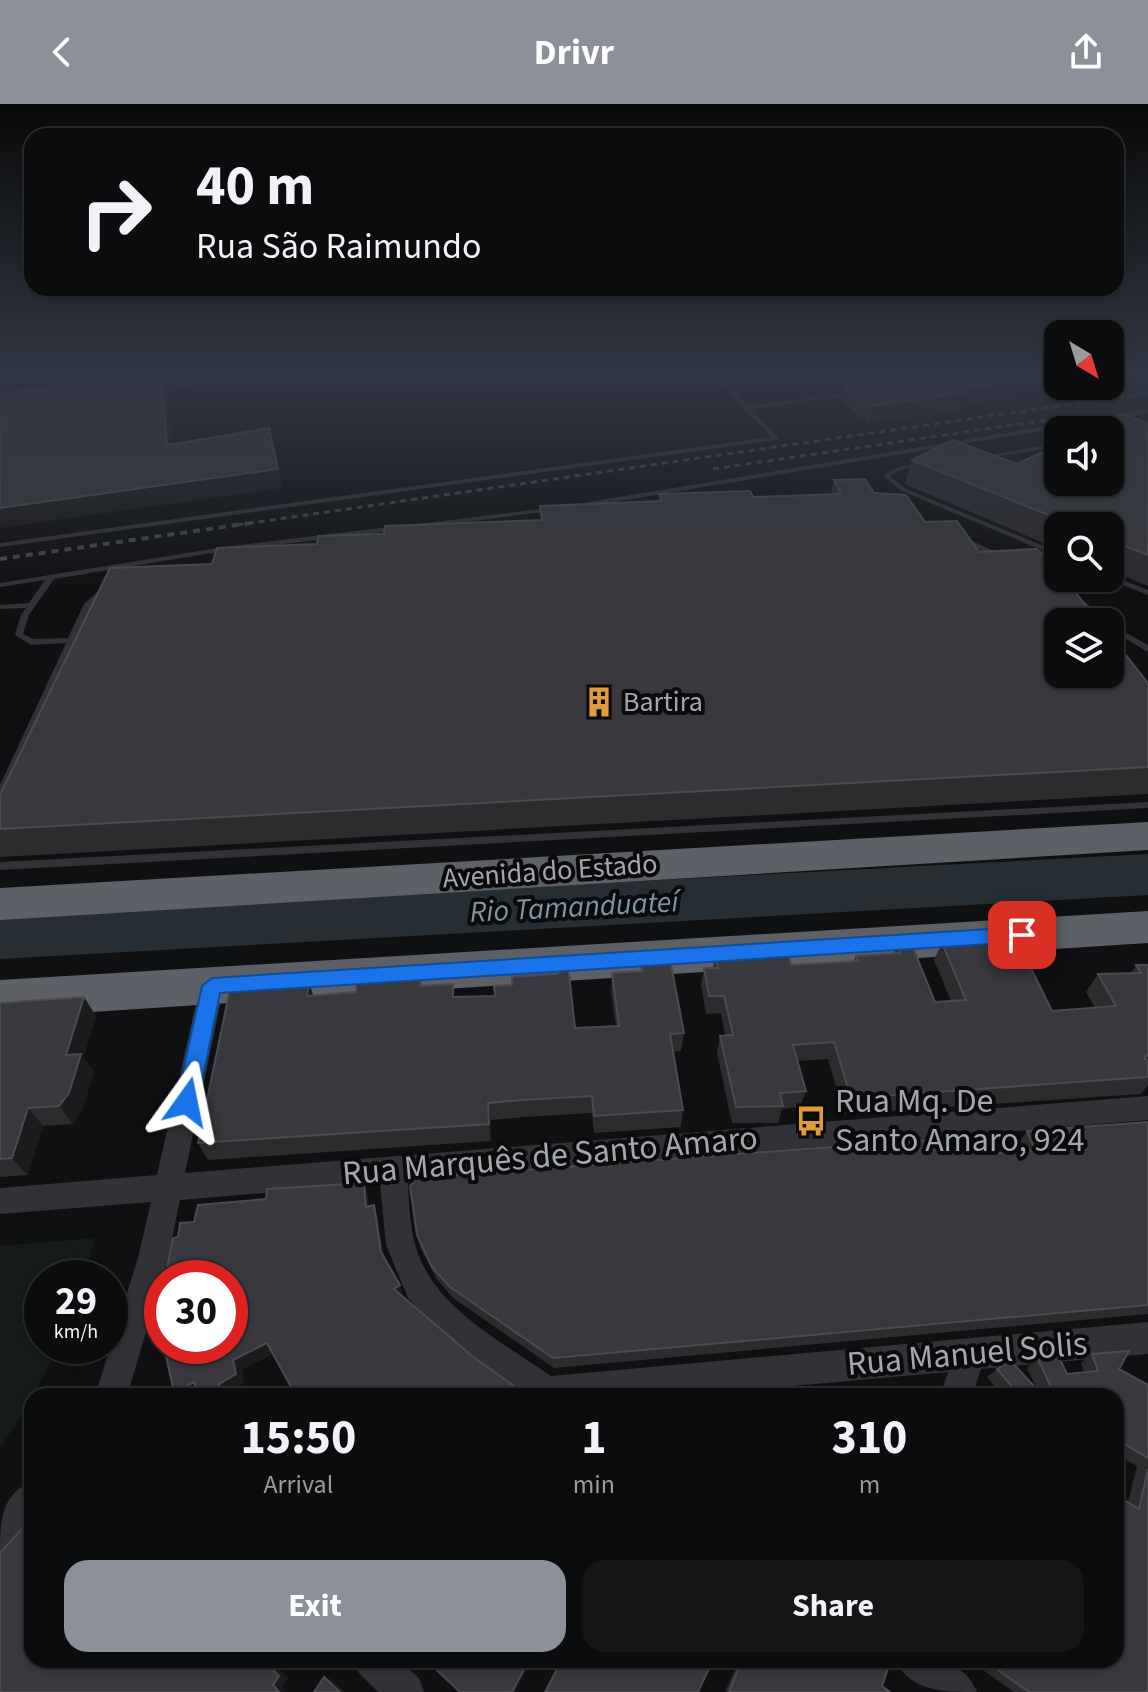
<!DOCTYPE html>
<meta charset="utf-8">
<style>
:root{--surface:#0b0c0d;--page:#141516;--text:#f1f3f6;--muted:#9a9b9d;--line:#2b2c2e;--accent:#8c9099}
body{margin:0;font-family:"Source Sans 3",sans-serif;background:var(--page);color:var(--text);height:100vh;display:flex;flex-direction:column;font-size:30px;white-space:nowrap}
*{box-sizing:border-box;margin:0}
p{font-size:26px;color:var(--muted)}
.icon{flex:none;width:44px;height:44px;fill:none;stroke:currentColor;stroke-width:2;stroke-linecap:round;stroke-linejoin:round}
.map{position:relative;flex:1;overflow:hidden}
.drawer{position:absolute;left:24px;top:1284px;width:1100px;height:280px;display:flex;flex-direction:column;background:var(--surface);border-radius:24px;box-shadow:0 2px 6px #0004,0 0 0 2px var(--line)}
.drawer>*{flex:none}
.banner{position:absolute;left:24px;top:24px;width:1100px;height:168px;border-radius:24px;box-shadow:0 2px 6px #0004,0 0 0 2px var(--line);background:#0b0c0d;color:var(--text);overflow:hidden}
.needle{width:52px;rotate:142deg}
.fabs{position:absolute;left:1044px;top:216px;display:grid;gap:16px}
.fabs a{display:grid;place-items:center;width:80px;height:80px;border-radius:16px;background:var(--surface);box-shadow:0 2px 6px #0004,0 0 0 2px var(--line);font-size:40px}
.speed{position:absolute;left:24px;top:1156px;display:flex;gap:16px;font-size:40px;font-weight:700;text-align:center}
.speed>*{display:grid;place-content:center;width:104px;height:104px;border-radius:50%;background:var(--surface);box-shadow:0 2px 6px #0004,0 0 0 2px var(--line);line-height:1}
.speed small{font-size:20px;font-weight:400}
.speed .limit{border:12px solid #d22;background:#fff;color:#111}
.pin{position:absolute;display:grid;place-items:center;width:68px;height:68px;color:#fff;margin:-34px;border-radius:16px;box-shadow:0 4px 12px #0006}
.me{position:absolute;width:88px;margin:-44px;rotate:12deg;stroke-linejoin:round;filter:drop-shadow(0 0 6px #0008)}
.turn{display:flex;align-items:center;gap:28px;height:168px;padding:0 40px;font-size:36px}
.turn .icon{width:104px;height:104px;stroke-width:2.5}
.turn b{display:block;font-size:56px;line-height:68px}
.eta{display:flex;justify-content:space-evenly;align-items:center;height:136px;text-align:center}
.eta b{font-size:48px;font-weight:700;line-height:56px}
.action{display:flex;gap:16px;margin-top:auto;padding:16px 40px}
.action a{flex:1;height:92px;border-radius:24px;background:var(--accent);color:#fff;font-size:32px;font-weight:700;line-height:92px;text-align:center}
.action a+a{background:var(--page);color:var(--text)}
header{display:flex;justify-content:space-between;align-items:center;height:104px;padding:0 40px;background:var(--accent);color:#fff;font-size:36px;font-weight:700}
.map>svg:first-child{display:block}
</style>
<header><svg class="icon" aria-label="back" viewBox="0 0 24 24"><path d="M15 5l-7 7 7 7"/></svg>Drivr<svg class="icon" aria-label="share" viewBox="0 0 24 24"><path d="M12 15V3M7 8l5-5 5 5M5 13v7h14v-7"/></svg></header>
<div class="map">
<svg width="1148" height="1588" viewBox="0 0 1148 1588">
<rect width="100%" height="100%" fill="#0f1011"/>
<path fill="#161b17" d="M95,1134L84,1174H42V1242H59L26,1305L0,1344V1142Z"/>
<path fill="#272e33" d="M1148,750V791L0,855V811Z"/>
<g fill="none" stroke-linecap="round" stroke-linejoin="round">
<path fill="#313235" fill-rule="evenodd" d="M277,268H297L151,287L148,285Z
M708,268H715L748,302L856,288L859,290L751,305L778,333V335L776,336L0,443V439L771,333Z
M1148,305V309L577,404L574,402L577,400Z
M1058,339V343L981,355L978,353Z
M924,357L926,358V360L900,366L890,372L906,385L1058,448V453L902,387L883,372L896,364Z
M846,389L848,390V392L807,394L804,392L807,390Z
M556,403L559,405L558,406L418,424L414,422L418,420Z
M397,422H400V426L224,447L54,475L29,511L23,530L33,535L68,534L84,500L106,480L113,482L91,503L5,692L0,695V681L66,539L31,541L15,531L21,511L26,504L0,505V501L29,499L45,476L0,483V479L224,443Z
M956,432H962L1006,453L999,455L956,436Z
M1110,471L1148,486V491L1107,475L1110,474Z
M1079,498H1085L1109,518H1100L1079,502Z
M1110,520L1148,541V548L1110,525Z
M1148,698V704L0,766V758Z"/>
<path fill="#313235" fill-rule="evenodd" d="M33,268H45L50,273L40,275Z
M212,872L220,875L224,882L185,1069L1148,992V1016L408,1077C409,1103 410,1133 421,1157C444,1209 507,1241 551,1272L1148,1218V1250L981,1265L972,1292H940L948,1268L680,1292H526L453,1240L408,1194L386,1141L380,1079L180,1096L168,1154L130,1282L134,1292H99L97,1286L138,1154L151,1098L0,1110V1084L157,1071L200,882L204,875Z
M32,1377C32,1409 34,1437 0,1451C0,1419 0,1391 32,1377Z
M353,1556H399L419,1574L424,1588H378L359,1569Z
M895,1556C929,1556 962,1552 977,1588C943,1588 911,1588 895,1556Z"/>
<path fill="#5d6066" fill-rule="evenodd" d="M1148,718V746L0,816V784Z
M1148,807V839L0,914V876Z"/>
<path stroke="#44464a" stroke-width="3" stroke-dasharray="6 5" stroke-linecap="butt" d="M713,365L1061,314
M237,421L1148,289"/>
<path stroke="#44464a" stroke-width="4" stroke-dasharray="7 6" stroke-linecap="butt" d="M0,455L251,419"/>
</g>
<path fill="#2c2c2f" d="M844,280L1058,282H1078L1015,290L1013,294L964,301L962,307L869,319L841,297Z
M1148,319V482L1110,466V422H1058V445L905,380L912,356L1017,360Z
M834,376L874,389L979,448L1148,579V690L0,753V691L212,460L317,440L384,430L541,416L540,402L659,397V390L753,393L831,390Z
M942,839L1000,853L1052,907L1095,904L1086,888L1098,870L1131,869L1136,861H1148V981L1141,990L844,1010L828,955L798,957L806,987L800,1003L782,1005L778,1019H732L717,949L720,932L725,931L721,909L706,910L701,881L704,864H713L715,853L791,861L854,857L856,852L894,850L897,841L935,898L951,897L934,856Z
M642,857L684,929L681,947L673,948L683,1006L681,1023L594,1029L592,1009L525,1013L491,1016V1037L208,1056L198,1039L309,879L313,891L424,882L455,893L575,924L616,922L611,888L612,869L641,867Z
M0,899L96,912L83,954L94,968L82,1006L73,1020L43,1022L27,1071L0,1073Z
M1148,1018V1210L554,1264L453,1194L436,1174L420,1143L417,1131L998,1049L1020,1047L1018,1041L1027,1027Z
M1092,1250L1148,1281V1588H1014L969,1556H1116L1128,1398L1137,1362L1116,1350V1292H1003L987,1273L997,1265L1037,1285L1027,1264L1038,1255L1067,1270L1084,1268L1081,1259Z
M739,1556H880L882,1582L890,1588H725Z"/>
<path fill="#1b1b1d" d="M1058,268V282H1078L1015,290L1013,294L964,301L962,307L869,319L872,302L1014,274Z
M1110,268H1114L1110,278Z
M162,271L168,288L173,359L167,341Z
M278,365L282,384L0,424V404Z
M309,879L315,897L307,892Z
M84,893L96,912L83,954L94,968L82,1006L73,1020L59,1002L66,951Z
M488,999L491,1016V1037L489,1020Z
M28,1004L43,1022L27,1071L12,1054Z
M364,1079L368,1091L370,1115L366,1103Z
M374,1101L378,1113L385,1159L381,1148Z
M400,1181L404,1192L398,1196L394,1185Z
M267,1239L274,1249L242,1266L244,1279L227,1289L228,1292H211L233,1256Z
M194,1278L204,1287L194,1292H177L174,1289Z
M263,1556H270L288,1574L282,1584L287,1588H279L273,1581Z
M529,1556H532L515,1588H512Z
M324,1573L332,1576L345,1588H340Z"/>
<path fill="#39393d" stroke="#494b4f" stroke-width="2" d="M936,268H1058L1014,274L1019,277L960,285L967,289L872,302L844,280Z
M162,271L167,341L269,324L278,365L0,404V289Z
M1122,310L1148,319V451L1110,436V422H1076L912,356L953,336L1017,360L1058,341V378H1110V326H1088Z
M865,375L874,389L906,391L925,418L957,417L979,448L1036,445L1047,453L1058,466V474H1064L1099,518H1058V570H1110V531L1148,579V663L0,725V691L110,464L212,460L217,444L317,440L318,432L384,430L385,422L542,416L540,402L662,397L659,390L750,387L753,393L841,390L834,376Z
M991,836L1000,853L1025,852L1052,907L1116,902L1098,870L1141,869L1136,861H1148V952H1144L1148,960V973L851,994L834,938L793,941L806,987L780,989L783,1002L736,1003L720,932L733,931L724,892H709L704,864H718L715,853L788,848L791,861L858,857L856,852L900,849L897,841H912L935,898L966,896L942,839Z
M670,855L684,929L670,930L683,1006L594,1012L592,992L523,996L488,999L489,1020L198,1039L230,885L309,879L307,892L356,888L357,875L421,871V882L453,880V893L495,892L494,882L512,881V873L557,870L568,861L575,924L619,922L612,869L643,867L642,857Z
M84,893L66,951L81,950L69,989L59,1002L28,1004L12,1054L0,1055V899Z
M1148,1018V1201L553,1254L450,1183L432,1163L417,1131L410,1082L417,1074L991,1031L998,1049L1035,1046L1027,1027Z
M364,1079L366,1103L374,1101L381,1148L400,1181L394,1185L472,1252L528,1292H296L267,1239L233,1256L236,1270L219,1280L221,1285L211,1292H198L194,1278L174,1289L164,1242H230V1174L165,1173L173,1134L178,1133L180,1119L194,1118L198,1101L266,1095L267,1085Z
M1129,1247L1119,1265L1148,1281V1354L1116,1335V1292H1055L1038,1255L1059,1253L1067,1270L1098,1267L1092,1250Z
M1011,1257L1043,1292H1020L997,1265Z
M1148,1365V1588H1029L984,1556H1116V1391L1139,1405Z
M32,1414V1556H263L279,1572L273,1581L279,1588H0V1449Z
M426,1556H529L512,1588H460Z
M562,1556H713L698,1588H545Z
M742,1556H880L889,1562L882,1582L890,1588H729Z
M324,1573L340,1588H314Z"/>
<linearGradient id="sky" x2="0" y2="1"><stop stop-color="#080909"/><stop offset="0.55" stop-color="#313743"/><stop offset="1" stop-color="#313743" stop-opacity="0"/></linearGradient>
<rect width="1148" height="491" fill="url(#sky)"/>
<path fill="#1a73e8" stroke="#114b97" stroke-width="2" d="M1022,823L1031,831L1022,838L220,889L198,998L195,1004L187,1007L180,1004L176,998L202,882L212,874Z"/>
<defs>
<g id="building-bare" transform="scale(2.4)"><path d="M-4-6H4V6H1V3H-1V6H-4ZM-2.5-4.3h1.7v1.8h-1.7ZM.8-4.3h1.7v1.8H.8ZM-2.5-1h1.7V.8h-1.7ZM.8-1h1.7V.8H.8Z" fill="#de9c3a" stroke="#0b0b0c" stroke-width="2.5" paint-order="stroke"/></g>
<g id="bus-bare" transform="scale(2.4)"><path d="M-5-6H5V4H4V6H2V4H-2V6H-4V4H-5ZM-3.5-4V0h7V-4ZM-3.5 1.2v1.5H-2V1.2ZM2 1.2v1.5H3.5V1.2Z" fill="#de9c3a" stroke="#0b0b0c" stroke-width="2.5" paint-order="stroke"/></g>
</defs>
<g fill-rule="evenodd">
<use href="#building-bare" x="599" y="598"/>
<use href="#bus-bare" x="811" y="1017"/>
</g>
<g text-anchor="middle" dominant-baseline="central" stroke-width="8" stroke-linejoin="round" paint-order="stroke">
<g font-size="28" fill="#a2a7b0" stroke="#0b0b0c" text-anchor="start">
<text x="623" y="598">Bartira</text>
</g>
<g font-size="28" fill="#a2a7b0" stroke="#0b0b0c">
<text transform="translate(550 767) rotate(-4)">Avenida do Estado</text>
</g>
<g font-size="30" font-style="italic" fill="#7b97a9" stroke="#0b0b0c">
<text transform="translate(574 803) rotate(-3)">Rio Tamanduateí</text>
</g>
<g font-size="34" fill="#a2a7b0" stroke="#0b0b0c" text-anchor="start">
<text x="835" y="997">Rua Mq. De<tspan x="835" dy="39">Santo Amaro, 924</tspan></text>
</g>
<g font-size="34" fill="#a2a7b0" stroke="#0b0b0c">
<text transform="translate(550 1052) rotate(-5)">Rua Marquês de Santo Amaro</text>
<text transform="translate(967 1250) rotate(-5)">Rua Manuel Solis</text>
</g>
</g>
</svg>
<div class="fabs">
<a><svg class="needle" viewBox="-14 -14 28 28"><path d="M0-13l5 13h-10z" fill="#e53935"/><path d="M0 13l5-13h-10z" fill="#9a9b9d"/></svg></a>
<a><svg class="icon" aria-label="sound" viewBox="0 0 24 24"><path d="M4 9h4l5-4v14l-5-4H4zM17 9q2 3 0 6"/></svg></a>
<a><svg class="icon" aria-label="search" viewBox="0 0 24 24"><circle cx="10" cy="10" r="6"/><path d="M15 15l6 6"/></svg></a>
<a><svg class="icon" aria-label="layers" viewBox="0 0 24 24"><path d="M12 4l9 5-9 5-9-5zM3 14l9 5 9-5"/></svg></a>
</div>
<div class="speed"><div>29<small>km/h</small></div><div class="limit">30</div></div>
<div class="pin" style="left:1022px;top:831px;background:#d93025"><svg class="icon" aria-label="arrive" viewBox="0 0 24 24"><path d="M6 21V4h12l-3 4 3 4H6"/></svg></div>
<svg class="me" style="left:187px;top:998px" viewBox="-20 -20 40 40"><path d="M0-17L14 15 0 8-14 15z" fill="#1a73e8" stroke="#fff" stroke-width="4"/></svg>
<div class="banner">
<div class="turn"><svg class="icon" aria-label="right" viewBox="0 0 24 24"><path d="M7 20v-9h11M14 6l5 5-5 5"/></svg><div><b>40 m</b>Rua São Raimundo</div></div>
</div>
<section class="drawer">
<div class="eta">
<div><b>15:50</b><p>Arrival</p></div>
<div><b>1</b><p>min</p></div>
<div><b>310</b><p>m</p></div>
</div>
<div class="action"><a>Exit</a><a>Share</a></div>
</section>
</div>
